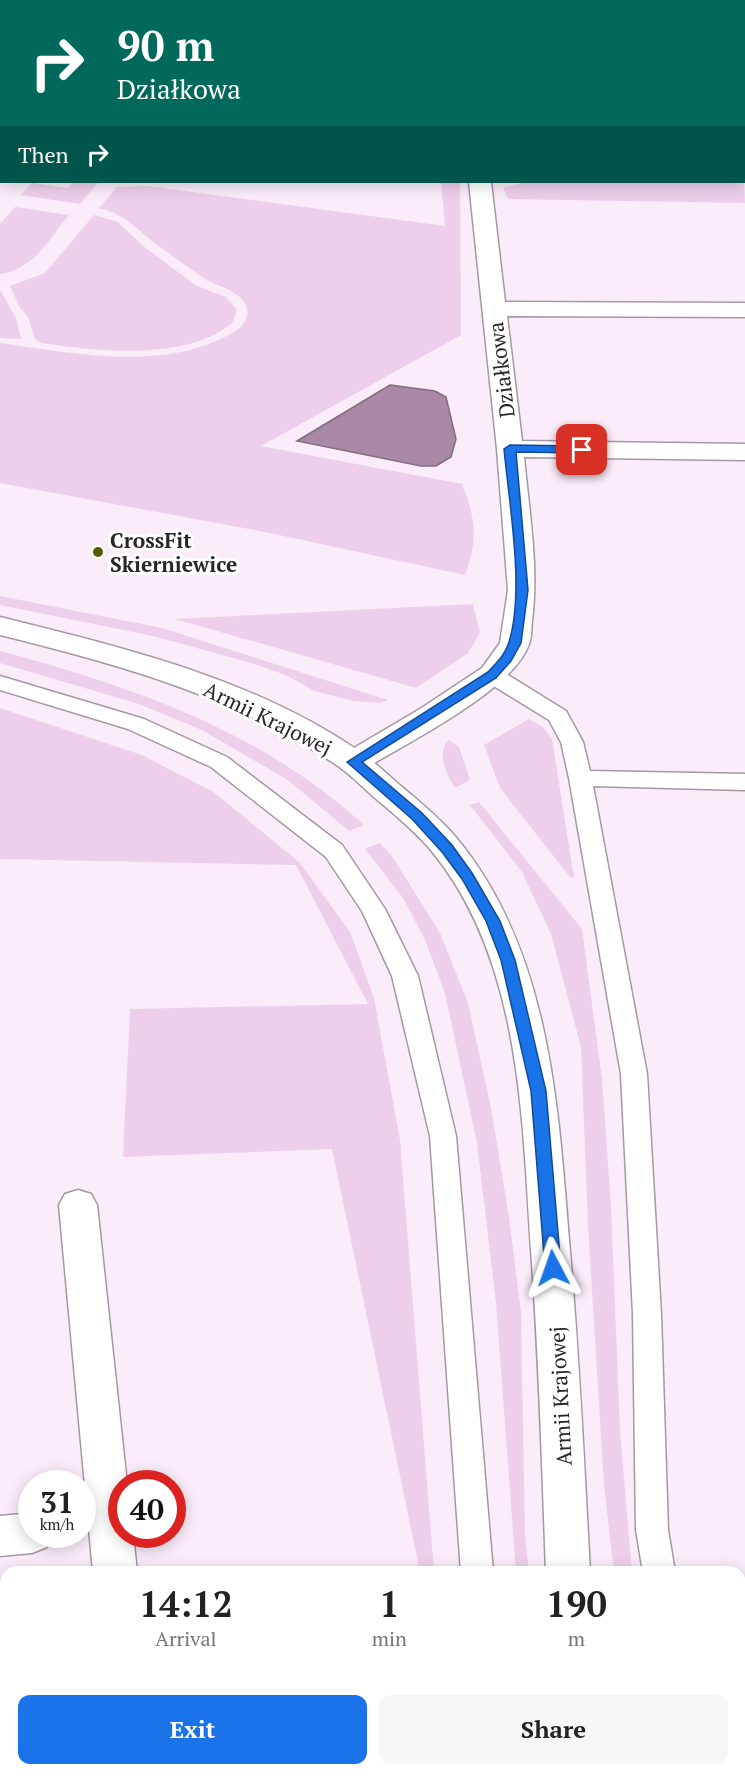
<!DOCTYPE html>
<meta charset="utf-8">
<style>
:root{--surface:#fff;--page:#f6f6f6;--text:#222;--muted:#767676;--accent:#1a73e8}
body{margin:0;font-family:"PT Serif",serif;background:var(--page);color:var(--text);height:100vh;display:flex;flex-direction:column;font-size:22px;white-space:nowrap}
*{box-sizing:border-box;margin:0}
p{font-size:20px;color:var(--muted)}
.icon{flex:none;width:33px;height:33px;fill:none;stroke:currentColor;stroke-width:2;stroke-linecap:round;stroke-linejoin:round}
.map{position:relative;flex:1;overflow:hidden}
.drawer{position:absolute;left:0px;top:1566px;width:746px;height:210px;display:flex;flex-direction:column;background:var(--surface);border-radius:18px 18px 0 0;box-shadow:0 3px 15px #0003}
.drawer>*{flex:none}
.hud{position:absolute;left:0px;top:0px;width:746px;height:183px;box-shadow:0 3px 15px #0003;background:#00695c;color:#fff;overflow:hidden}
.speed{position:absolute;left:18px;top:1470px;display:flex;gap:12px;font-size:30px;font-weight:700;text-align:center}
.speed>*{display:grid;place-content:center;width:78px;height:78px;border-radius:50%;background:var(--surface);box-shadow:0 3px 15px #0003;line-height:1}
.speed small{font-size:15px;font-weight:400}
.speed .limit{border:9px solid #d22;background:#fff;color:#111}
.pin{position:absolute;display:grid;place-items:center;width:51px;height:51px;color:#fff;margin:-26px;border-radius:12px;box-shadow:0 3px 9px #0006}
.me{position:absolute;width:66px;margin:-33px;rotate:356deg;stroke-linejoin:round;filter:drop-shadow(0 0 4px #0008)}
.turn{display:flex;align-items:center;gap:21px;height:126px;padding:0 18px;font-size:27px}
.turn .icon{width:78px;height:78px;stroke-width:2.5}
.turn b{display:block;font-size:42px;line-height:51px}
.then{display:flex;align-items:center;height:57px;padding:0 18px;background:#0003;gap:12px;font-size:22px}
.eta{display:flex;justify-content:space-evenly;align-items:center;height:102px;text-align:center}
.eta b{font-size:36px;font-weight:800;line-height:42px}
.primary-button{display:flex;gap:12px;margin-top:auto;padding:12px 18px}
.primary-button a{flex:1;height:69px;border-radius:12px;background:var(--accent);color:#fff;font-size:24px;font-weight:800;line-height:69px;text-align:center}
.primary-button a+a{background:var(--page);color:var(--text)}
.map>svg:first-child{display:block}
</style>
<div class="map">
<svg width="745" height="1776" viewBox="0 0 745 1776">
<rect width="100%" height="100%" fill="#faecf9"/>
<path fill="#eecfeb" d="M172,0H440V1L185,2Z
M501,0H745V32L744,2Z
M744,178L745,203L508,199L503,188L525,182H744Z
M74,182H99L80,204L21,195L32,183L68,188Z
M441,182H460L461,335L261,446L462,484C476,519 478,540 465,575L265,532L0,483V343C74,353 165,373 234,332C245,326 252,314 244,302C234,288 214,286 201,276C186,266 171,255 156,244C132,226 130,217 99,208L117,187L148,186L445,226Z
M15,207L69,215C50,238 33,270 0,274V224Z
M94,215L118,222L143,246L197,286L226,297L237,310L233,322C188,362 96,351 41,343L35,339L28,317L20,308L10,286L45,273Z
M0,290L16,318L21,339L0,338Z
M0,596L162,628L388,700L381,703L354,701L314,691L286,675L251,663L153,636L0,605Z
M473,604L480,633L468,653L416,688L175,619Z
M0,651C134,687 259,730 364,825L349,831L288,780L202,730L139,704L0,663Z
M0,708L142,755L215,793L300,863L350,932L374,998L400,1140L434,1572H420L332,1149L123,1157L130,1009L368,1004L296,865L0,859Z
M529,719L543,727L552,739L574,878L570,877L500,788L484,745Z
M449,740L459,747L470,780L455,788C447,775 435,753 449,740Z
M479,802L582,929L602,1079L611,1207L620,1431L632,1572H614L604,1485L588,1226L581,1047L551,934L522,872L470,805Z
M380,843L392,856L440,933L468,1003L491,1108L509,1217L521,1313L525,1535L529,1572H516L496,1303L477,1143L445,993L425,940L403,898L365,849Z
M0,1647L6,1654V1749L0,1751Z
M185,1770H457L458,1776H185Z"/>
<path fill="#a989a6" stroke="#836b80" stroke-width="1.5" d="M390,385L435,391L446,397L456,439L451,457L436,466H421L297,441Z"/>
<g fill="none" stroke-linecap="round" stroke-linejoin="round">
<g stroke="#a598a3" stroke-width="3">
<path id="lane" d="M744,166H745V176H744Z
M492,668L500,670L566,711L583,742L590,771L745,774V790L593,786L647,1074L661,1314L668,1530L675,1572H643L636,1530L633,1314L621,1074L569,778L561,742L549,720L484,680L481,675L484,670Z
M0,676L144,719L227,757L342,845L385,909L418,976L456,1136L493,1572H461L430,1136L392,976L362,911L326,857L211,767L128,729L0,690Z
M484,1770H518L519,1776H485Z
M674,1770H708V1776H674Z"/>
</g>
<g stroke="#a598a3" stroke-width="3">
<path id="street" d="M444,0H462V2H444Z
M469,182H491L505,302L745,303V317L507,316L522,441L745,444V460L524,457C529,511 539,567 532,621C531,628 532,637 529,644C513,691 407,743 364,769L353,772L342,769L338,762L342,755L420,709L482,668L500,643L508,590L497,449Z
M78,1190L91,1194L97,1205L127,1484H122V1534H133L137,1572H93L59,1205L65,1194Z
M32,1513V1534H53L47,1547L32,1553L0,1556V1516Z"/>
</g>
<g stroke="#a598a3" stroke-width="3">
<path id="secondary" d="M0,617C125,648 256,679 363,754C377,764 389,776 402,787C420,802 438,817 454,835C549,947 558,1101 569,1240C579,1350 584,1461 590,1572H546C542,1465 539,1358 531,1250C522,1116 521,958 430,849C415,832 398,817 381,803C366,791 354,777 338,766C237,697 118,664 0,635Z
M572,1770H620L621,1776H573Z"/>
</g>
<use href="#lane" fill="#fff" fill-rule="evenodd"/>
<use href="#street" fill="#fff" fill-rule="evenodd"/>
<use href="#secondary" fill="#fff" fill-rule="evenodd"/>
</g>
<path fill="#1a73e8" stroke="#114b97" stroke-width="1.5" d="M510,445L582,446L587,450L582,453L516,452L528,590L521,643L511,661L496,678L362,762L422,813L452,845L472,873L500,921L515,960L546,1091L561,1268L558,1273L553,1274L547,1273L545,1268L531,1091L501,960L486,921L462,879L442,852L412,819L347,762L488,672C496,663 506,654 509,642C525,591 509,503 504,449Z"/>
<circle fill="#505e00" stroke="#fff" stroke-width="2" cx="98" cy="552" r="6"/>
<g text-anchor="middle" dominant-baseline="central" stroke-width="6" stroke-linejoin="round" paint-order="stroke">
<g font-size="21" fill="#2a2529" stroke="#fff">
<text transform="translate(501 370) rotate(-97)">Działkowa</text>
<text transform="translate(268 718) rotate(26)">Armii Krajowej</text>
<text transform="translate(560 1396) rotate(-93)">Armii Krajowej</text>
</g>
<g font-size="21" font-weight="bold" fill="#2a2529" stroke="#fff" text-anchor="start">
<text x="110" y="540">CrossFit<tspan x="110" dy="24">Skierniewice</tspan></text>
</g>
</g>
</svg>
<div class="speed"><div>31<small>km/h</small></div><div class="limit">40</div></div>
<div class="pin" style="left:582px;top:450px;background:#d93025"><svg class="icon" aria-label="arrive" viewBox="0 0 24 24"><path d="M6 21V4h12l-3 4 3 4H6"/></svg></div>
<svg class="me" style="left:553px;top:1268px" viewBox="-20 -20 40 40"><path d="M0-17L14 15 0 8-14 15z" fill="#1a73e8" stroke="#fff" stroke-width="4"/></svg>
<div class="hud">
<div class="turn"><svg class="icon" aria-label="right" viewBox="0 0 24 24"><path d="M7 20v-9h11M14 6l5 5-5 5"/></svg><div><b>90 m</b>Działkowa</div></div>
<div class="then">Then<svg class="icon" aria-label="right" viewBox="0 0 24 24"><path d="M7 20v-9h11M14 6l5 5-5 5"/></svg></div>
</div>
<section class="drawer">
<div class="eta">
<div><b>14:12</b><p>Arrival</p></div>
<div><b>1</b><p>min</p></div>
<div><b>190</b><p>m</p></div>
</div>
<div class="primary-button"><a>Exit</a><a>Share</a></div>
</section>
</div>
